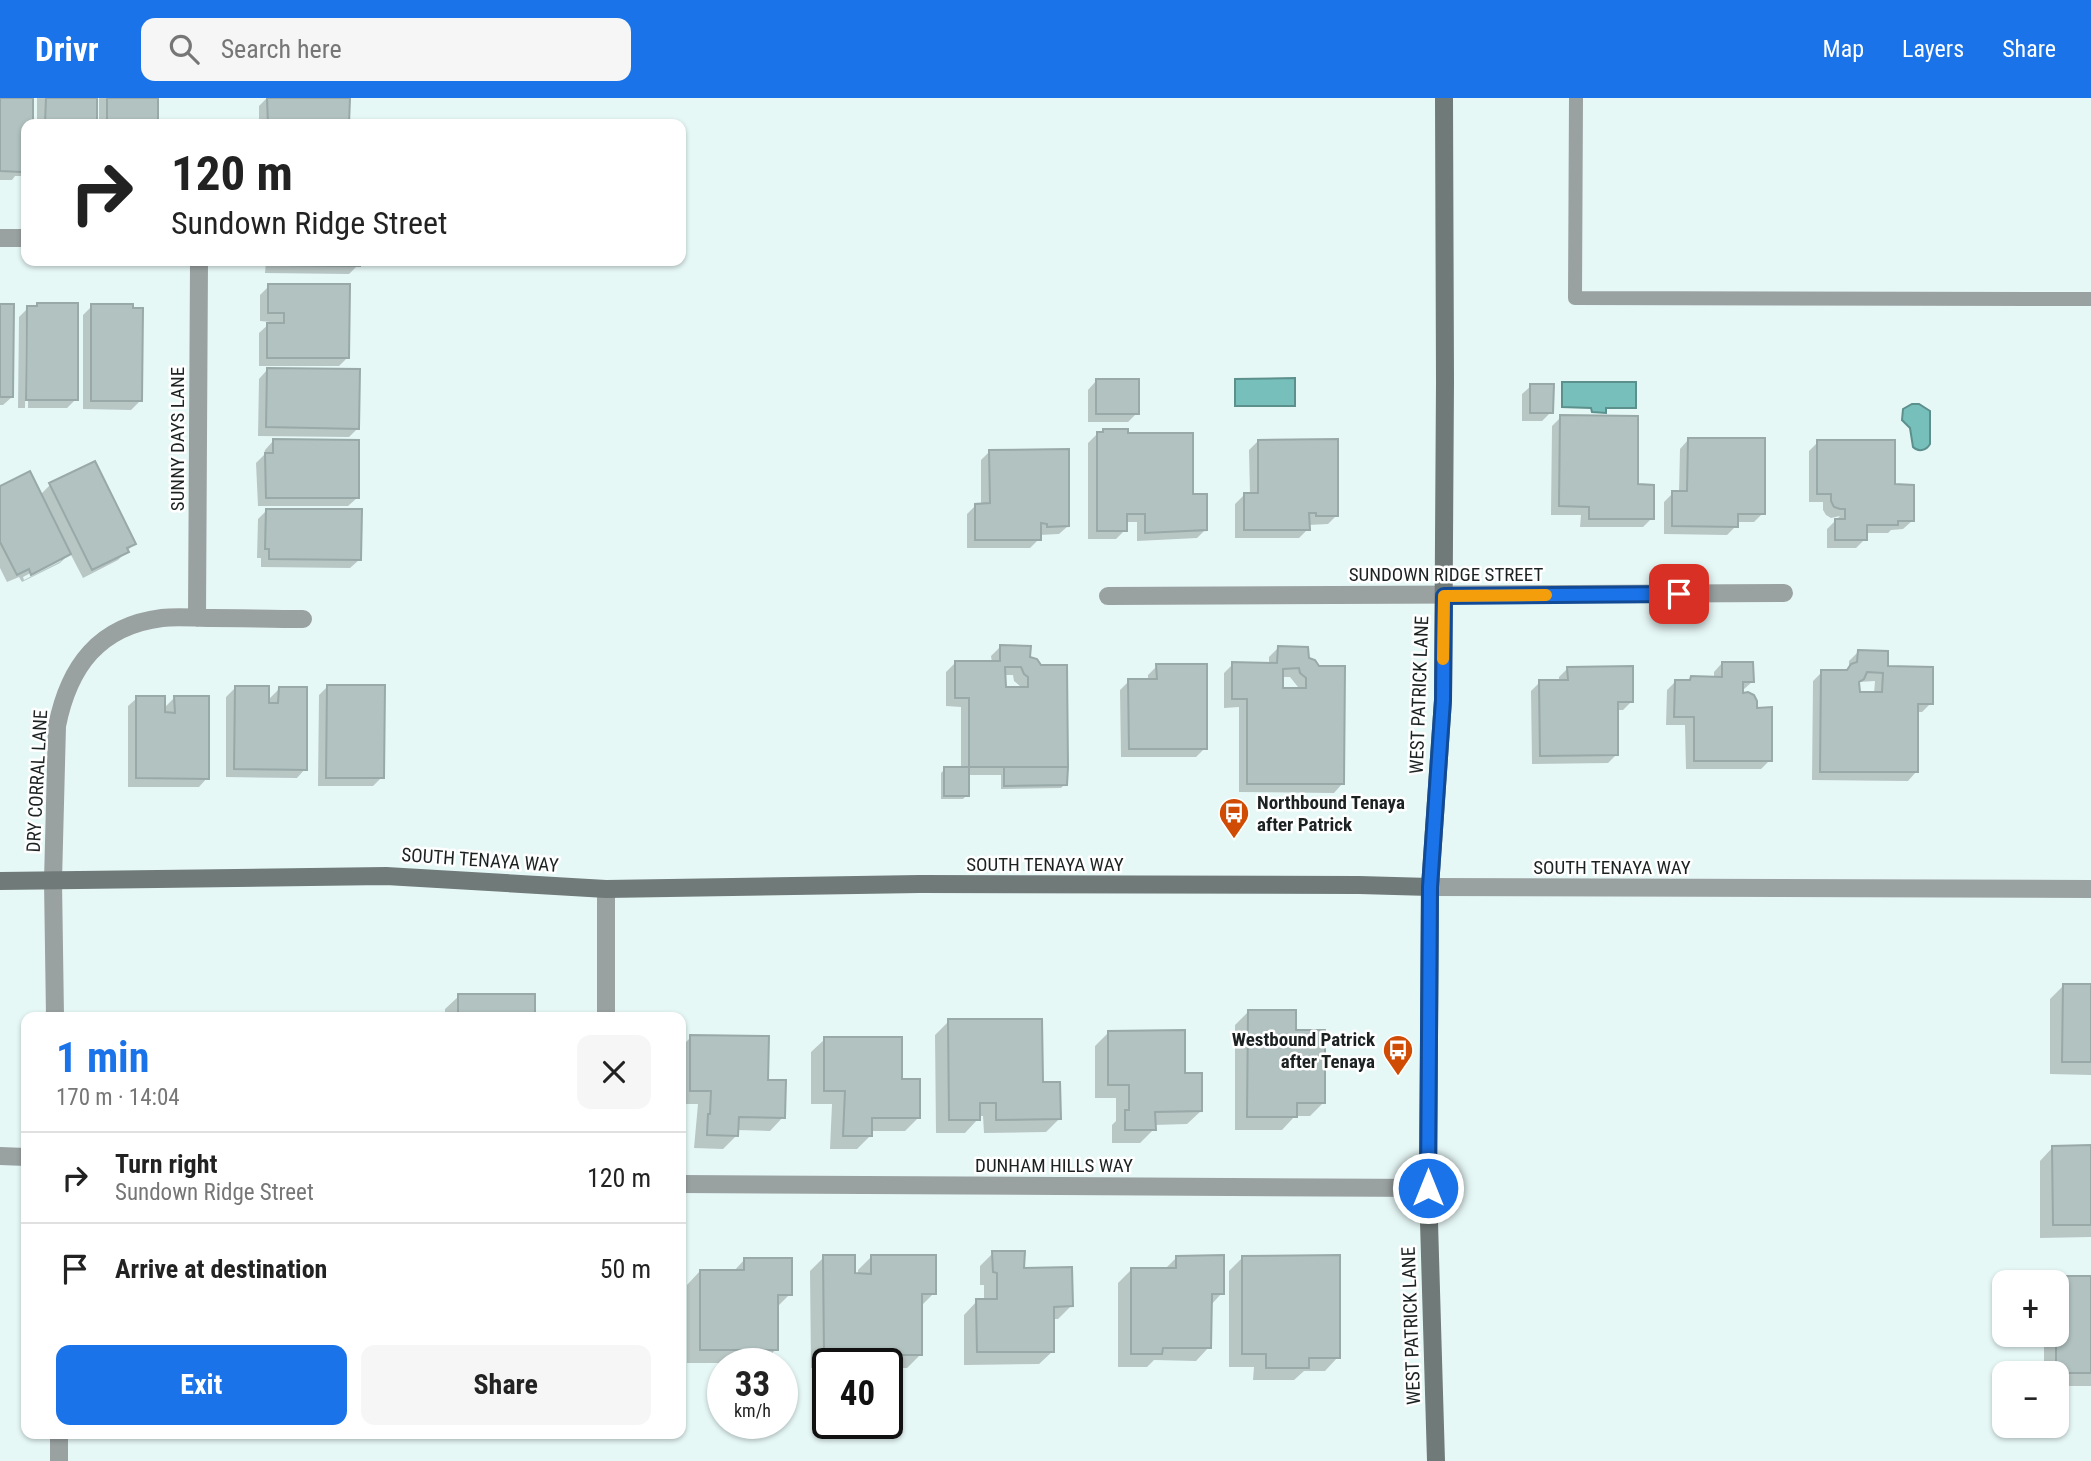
<!DOCTYPE html>
<meta charset="utf-8">
<style>
:root{--surface:#fff;--page:#f6f6f6;--text:#222;--muted:#767676;--line:#e0e0e0;--accent:#1a73e8}
body{margin:0;font-family:"Roboto Condensed",sans-serif;background:var(--page);color:var(--text);height:100vh;display:flex;flex-direction:column;font-size:26px;white-space:nowrap}
*{box-sizing:border-box;margin:0}
p{font-size:23px;color:var(--muted)}
.icon{flex:none;width:38px;height:38px;fill:none;stroke:currentColor;stroke-width:2;stroke-linecap:round;stroke-linejoin:round}
.map{position:relative;flex:1;overflow:hidden}
.details{position:absolute;left:21px;top:914px;width:665px;height:427px;display:flex;flex-direction:column;background:var(--surface);border-radius:14px;box-shadow:0 2px 5px #0004}
.details>*{flex:none}
.top-card{position:absolute;left:21px;top:21px;width:665px;height:147px;border-radius:14px;box-shadow:0 2px 5px #0004;background:#fff;color:var(--text);overflow:hidden}
.buttons{position:absolute;left:1992px;top:1172px;display:grid;gap:14px}
.buttons a{display:grid;place-items:center;width:77px;height:77px;border-radius:14px;background:var(--surface);box-shadow:0 2px 5px #0004;font-size:35px}
.speed{position:absolute;left:707px;top:1250px;display:flex;gap:14px;font-size:35px;font-weight:700;text-align:center}
.speed>*{display:grid;place-content:center;width:91px;height:91px;border-radius:50%;background:var(--surface);box-shadow:0 2px 5px #0004;line-height:1}
.speed small{font-size:18px;font-weight:400}
.speed .limit{border:4px solid #111;border-radius:10px;background:#fff;color:#111}
.pin{position:absolute;display:grid;place-items:center;width:60px;height:60px;color:#fff;margin:-30px;border-radius:14px;box-shadow:0 4px 10px #0006}
.me{position:absolute;width:77px;margin:-38px;rotate:0deg;stroke-linejoin:round;filter:drop-shadow(0 0 5px #0008)}
.turn{display:flex;align-items:center;gap:24px;height:147px;padding:0 35px;font-size:32px}
.turn .icon{width:91px;height:91px;stroke-width:2.5}
.turn b{display:block;font-size:49px;line-height:60px}
.round{display:grid;place-items:center;flex:none;width:74px;height:74px;border-radius:14px;background:var(--page)}
.overview{display:flex;align-items:center;justify-content:space-between;height:119px;padding:0 35px}
h1{font-size:42px;font-weight:700;line-height:52px;color:var(--accent)}
.cta{display:flex;gap:14px;margin-top:auto;padding:14px 35px}
.cta a{flex:1;height:80px;border-radius:14px;background:var(--accent);color:#fff;font-size:28px;font-weight:700;line-height:80px;text-align:center}
.cta a+a{background:var(--page);color:var(--text)}
ul{padding:0;list-style:none}
li{display:flex;align-items:center;gap:21px;height:91px;padding:0 35px;border-top:2px solid var(--line)}
li div{flex:1}
li b{display:block;font-size:26px}
li em{font-style:normal}
header{display:flex;align-items:center;gap:42px;box-sizing:border-box;height:98px;padding:0 35px;background:var(--accent);color:#fff}
header strong{font-size:33px}
nav{display:flex;gap:38px;margin-inline-start:auto;font-size:24px}
.search{width:490px;height:63px;background:var(--page);display:flex;align-items:center;gap:18px;box-sizing:border-box;padding:0 24px;border-radius:14px;color:var(--muted);font-size:26px}
.map>svg:first-child{display:block}
</style>
<header>
<strong>Drivr</strong>
<div class="search"><svg class="icon" aria-label="search" viewBox="0 0 24 24"><circle cx="10" cy="10" r="6"/><path d="M15 15l6 6"/></svg>Search here</div>
<nav><a>Map</a><a>Layers</a><a>Share</a></nav>
</header>
<div class="map">
<svg width="2091" height="1363" viewBox="0 0 2091 1363">
<rect width="100%" height="100%" fill="#e6f8f6"/>
<path fill="#77bfbb" stroke="#5c908d" stroke-width="2" d="M1295,280V308H1235V281Z
M1562,284H1636V310H1606V315L1592,314L1591,310L1562,309Z
M1912,306H1919L1930,313V346C1926,353 1918,354 1913,349L1910,330L1902,322L1903,311Z"/>
<path fill="#0003" fill-rule="evenodd" d="M0,0H31V26H26V74L22,78H15L12,82H0Z
M37,0H95V26H37Z
M99,0H156V26H99Z
M267,0H348V26H259V8Z
M266,163H358V167L349,176L265,175Z
M269,188L348,259L339,268H259V235L271,224L260,223V197Z
M38,206L76,301L67,310H28L29,214L26,217L25,310H18L19,219L28,210H34Z
M0,207L12,299L3,307H0Z
M92,208L140,303L131,312L83,311V217Z
M267,272L358,330L349,339L258,338L259,281Z
M1096,283L1137,315L1128,324H1088V292Z
M1531,288L1551,314L1542,323H1522V296Z
M1561,319L1636,388L1652,420L1643,429H1580L1581,417H1551L1552,328Z
M1104,333L1127,337L1192,398L1206,431L1197,440L1137,443V424H1125V432L1116,441H1088V345L1097,336H1101Z
M1688,342L1763,415L1754,424H1736V428L1727,437L1664,436V404L1673,395H1679L1680,351Z
M273,343L357,400L348,408H258L256,365L264,357L265,352Z
M1258,343L1336,418L1328,426L1308,427V431L1299,440H1235V406L1244,397H1250L1249,352Z
M1818,344L1912,423L1903,431L1891,432L1888,435H1865V441L1856,450H1827V431L1840,418L1831,420L1826,417L1823,412V404H1809V353Z
M990,353L1068,428L1059,436L1039,437V441L1030,450H967V416L976,407H981V362Z
M50,387L134,446L118,462L83,480L70,455L60,465L22,484L19,479L7,484L0,470V390L40,397ZM61,459V463L24,482L23,479Z
M267,412L359,462L350,470L261,469V460H257L258,421Z
M1000,549L1029,561L1065,686L1061,690L1001,691V677H967V697L963,701H941V675L945,671H961V609L946,608V574L955,565H992L991,558ZM1004,577H1013L1014,583L1020,588V591H1004Z
M1278,550L1307,561L1342,686L1334,695L1239,694V609L1224,610V575L1233,566H1269V559ZM1281,579H1290L1298,589V592H1281Z
M1858,554L1887,570L1931,605L1922,614H1917L1916,674L1908,683L1812,682L1813,583L1822,574H1846L1849,570V563ZM1875,583L1874,596H1858L1859,584Z
M1722,565L1752,584L1743,592L1741,597L1755,611L1770,662L1761,671H1686L1685,627H1666L1667,592L1676,583L1688,584L1692,580H1714V574Z
M1157,568L1205,650L1196,659H1121L1120,592L1129,583H1148V577Z
M1568,570L1632,603L1623,612H1616L1617,656L1608,665L1532,666L1531,593L1540,584H1559V579Z
M328,588L382,679L373,688H318L319,597Z
M235,590L268,602L279,591L305,671L297,680L226,679V599Z
M175,599L207,680L199,689H128V608L137,600L163,611Z
M2064,887L2091,888V977L2050,976V901Z
M459,898L533,919H445V911Z
M1248,914L1323,1005L1310,1018H1295L1282,1032H1235V927Z
M949,923L1041,986L1059,1021L1046,1034L984,1035L983,1018H978V1021L965,1035H936L935,937Z
M1108,935L1183,977L1201,1013L1187,1026L1154,1027V1031L1140,1045H1112V1027L1116,1023V1000H1095V948Z
M691,939L766,983L783,1019L770,1033L737,1032V1037L723,1051L694,1050L698,1006H681V949Z
M825,941L900,982L918,1020L905,1033H870V1038L857,1051H830L832,1006H811V954Z
M2053,1049H2091V1139L2040,1140V1063Z
M993,1155L1023,1171L1071,1208L1058,1221H1052L1053,1253L1039,1266L964,1267V1217L977,1203H984V1187H980V1168Z
M824,1159L853,1177H858V1172L871,1159L934,1195L920,1209V1257L907,1270H887V1265H828V1270H811L810,1173Z
M1177,1159L1222,1195L1210,1208L1209,1249L1196,1263L1154,1262L1147,1269H1118V1185L1132,1171L1164,1172Z
M1243,1159L1338,1259L1325,1273H1304L1294,1282H1253L1254,1269H1229V1173Z
M745,1161L790,1196L776,1210V1251L763,1265H687V1187L700,1173L733,1174Z
M2057,1180H2091V1288H2056V1276H2044V1237H2056V1185H2052Z"/>
<path fill="#b1c2c1" stroke="#98a9a7" stroke-width="2" fill-rule="evenodd" d="M0,0H33V26H26V70H23L22,74L0,73Z
M46,0H97V26H45Z
M107,0H158V26H107Z
M267,0H350L349,26H268Z
M274,163H360V168L274,167Z
M268,186H350L349,260H267V225H284V215H268Z
M37,205H78V302H26L27,208H37Z
M0,206H14L13,299H0Z
M91,206H133V210H143L142,303H91Z
M267,270L360,271L359,331L266,329Z
M1096,281H1139V316H1096Z
M1530,286H1554L1553,315H1530Z
M1560,317L1638,318V386L1654,387V421H1589V409L1559,408Z
M1103,331H1128V335H1193V396H1207V432L1145,435V416H1127V433H1097V334H1103Z
M1688,340H1765V416H1738V429L1672,428V393H1687Z
M273,341L359,342V400H266L265,355H273Z
M1338,341V418H1316V415H1309L1310,432H1244V395H1258V342Z
M1817,342H1895V386L1914,387V423H1898V427H1867V442H1835V421H1845V411H1840L1834,409L1831,403V396H1817Z
M1069,351V428L1047,429V426L1041,425V442H975V406L990,405L989,352Z
M95,363L136,446L127,450L129,454L92,472L49,385Z
M30,373L71,456L31,477L29,471L17,477L0,444V388Z
M266,411H362L361,462L269,461V451H265Z
M1000,547L1031,548L1030,559L1037,561L1041,567H1067L1068,669H969V600H955V563H1000ZM1005,569H1021L1024,576L1028,579V589H1006Z
M1278,548L1308,549L1309,560L1315,562L1319,568H1345L1344,686H1247V601H1232V564L1277,565ZM1299,570L1300,575L1306,580V590H1283V571Z
M1858,552L1888,553V568L1933,569V606H1918V674H1820L1821,572H1847L1851,566L1857,564ZM1867,574L1883,575L1882,594H1860L1859,584L1864,581Z
M1722,564H1753L1754,584H1743V595L1748,594L1754,597L1757,603V610L1772,609V663H1694V619H1674L1675,582H1690L1691,578L1722,579Z
M1156,566H1207V651H1129L1128,581H1157Z
M1633,568V604H1618V657L1540,658L1539,582H1568L1567,569Z
M327,587H385L384,680H326Z
M235,588H269V605H278L279,589H307V672L234,671Z
M136,598H165V614L175,615L174,598H209V681L136,680Z
M944,669H969V698H944Z
M1004,669H1068L1067,687L1004,688Z
M2063,886H2091V964H2062Z
M458,896H535V919H458Z
M1248,912H1296V932H1325V1005H1297V1019H1247Z
M948,921H1042L1043,984H1060L1061,1021L996,1022V1005H980V1022H949Z
M1185,932V975H1202V1013L1155,1014L1156,1032H1125V1012H1129V987H1108V933Z
M690,937L769,938L768,982H786L785,1020L739,1019L738,1038L707,1037L708,1016H710L711,993H690Z
M824,939H902V981H920V1020H872V1038H843L845,993H824Z
M2091,1047V1127H2053L2052,1048Z
M992,1153H1025L1024,1170L1072,1169L1073,1208L1054,1209V1254H977L976,1201H997V1175L993,1174Z
M823,1157H855V1175L871,1176V1157H936V1196H922V1257H824Z
M1224,1157V1196H1212L1211,1250H1163L1162,1256H1131V1170H1176V1158Z
M1340,1157V1260H1309V1270H1266V1256H1242V1158Z
M744,1160H792V1197H778V1252H700V1172H744Z
M2056,1178H2091V1275H2056Z"/>
<g fill="none" stroke-linecap="round" stroke-linejoin="round">
<path stroke="#9aa1a1" stroke-width="14" d="M1576,0L1575,200L2091,201"/>
<path stroke="#9aa1a1" stroke-width="18" d="M0,140H26
M1108,498L1784,495
M197,520L199,163
M1430,789L2091,791
M606,791V919
M55,919L53,783L57,628C69,568 99,528 162,520C178,518 195,520 211,520C241,520 272,521 303,521
M0,1058L26,1059
M681,1086L1428,1090
M59,1335V1363"/>
<path stroke="#6f7a79" stroke-width="18" d="M0,783L386,778L606,791L920,786L1359,787L1430,789
M1436,1363L1428,1090L1430,789L1443,602L1445,283L1444,0"/>
</g>
<g fill="none" stroke-linecap="round" stroke-linejoin="round">
<g stroke="#114b97" stroke-width="18">
<path id="route" d="M1428,1090L1430,789L1443,602L1444,498L1679,496"/>
</g>
<use href="#route" stroke="#1a73e8" stroke-width="12"/>
<path stroke="#f59e0b" stroke-width="12" d="M1443,561L1444,498L1546,497"/>
</g>
<defs>
<g id="bus-pin" transform="scale(1.575)"><path d="M0 17L-7.5 6A9.5 9.5 0 1 1 7.5 6Z" fill="#d04c05" stroke="#fff"/><path d="M-5-6H5V4H4V6H2V4H-2V6H-4V4H-5ZM-3.5-4V0h7V-4ZM-3.5 1.2v1.5H-2V1.2ZM2 1.2v1.5H3.5V1.2Z" fill="#fff"/></g>
</defs>
<g fill-rule="evenodd">
<use href="#bus-pin" x="1234" y="715"/>
<use href="#bus-pin" x="1398" y="952"/>
</g>
<g text-anchor="middle" dominant-baseline="central" stroke-width="5" stroke-linejoin="round" paint-order="stroke">
<g font-size="19" fill="#1c2222" stroke="#fff">
<text transform="translate(177 341) rotate(-90)">SUNNY DAYS LANE</text>
<text x="1446" y="476">SUNDOWN RIDGE STREET</text>
<text transform="translate(1419 597) rotate(-88)">WEST PATRICK LANE</text>
<text transform="translate(37 683) rotate(-87)">DRY CORRAL LANE</text>
<text transform="translate(480 762) rotate(4)">SOUTH TENAYA WAY</text>
<text x="1045" y="766">SOUTH TENAYA WAY</text>
<text x="1612" y="769">SOUTH TENAYA WAY</text>
<text x="1054" y="1067">DUNHAM HILLS WAY</text>
<text transform="translate(1411 1228) rotate(-92)">WEST PATRICK LANE</text>
</g>
<g font-size="19" font-weight="bold" fill="#1c2222" stroke="#fff" text-anchor="start">
<text x="1257" y="704">Northbound Tenaya<tspan x="1257" dy="22">after Patrick</tspan></text>
<text x="1375" y="941" text-anchor="end">Westbound Patrick<tspan x="1375" dy="22">after Tenaya</tspan></text>
</g>
</g>
</svg>
<div class="buttons">
<a>+</a>
<a>−</a>
</div>
<div class="speed"><div>33<small>km/h</small></div><div class="limit">40</div></div>
<div class="pin" style="left:1679px;top:496px;background:#d93025"><svg class="icon" aria-label="arrive" viewBox="0 0 24 24"><path d="M6 21V4h12l-3 4 3 4H6"/></svg></div>
<svg class="me" style="left:1428px;top:1090px" viewBox="-20 -20 40 40"><circle r="17" fill="#1a73e8" stroke="#fff" stroke-width="3"/><path d="M0-11L8 9 0 5-8 9z" fill="#fff"/></svg>
<div class="top-card">
<div class="turn"><svg class="icon" aria-label="right" viewBox="0 0 24 24"><path d="M7 20v-9h11M14 6l5 5-5 5"/></svg><div><b>120 m</b>Sundown Ridge Street</div></div>
</div>
<section class="details">
<div class="overview"><div><h1>1 min</h1><p>170 m · 14:04</p></div><a class="round"><svg class="icon" aria-label="close" viewBox="0 0 24 24"><path d="M6 6l12 12M18 6L6 18"/></svg></a></div>
<ul>
<li><svg class="icon" aria-label="right" viewBox="0 0 24 24"><path d="M7 20v-9h11M14 6l5 5-5 5"/></svg><div><b>Turn right</b><p>Sundown Ridge Street</p></div><em>120 m</em></li>
<li><svg class="icon" aria-label="arrive" viewBox="0 0 24 24"><path d="M6 21V4h12l-3 4 3 4H6"/></svg><div><b>Arrive at destination</b></div><em>50 m</em></li>
</ul>
<div class="cta"><a>Exit</a><a>Share</a></div>
</section>
</div>
